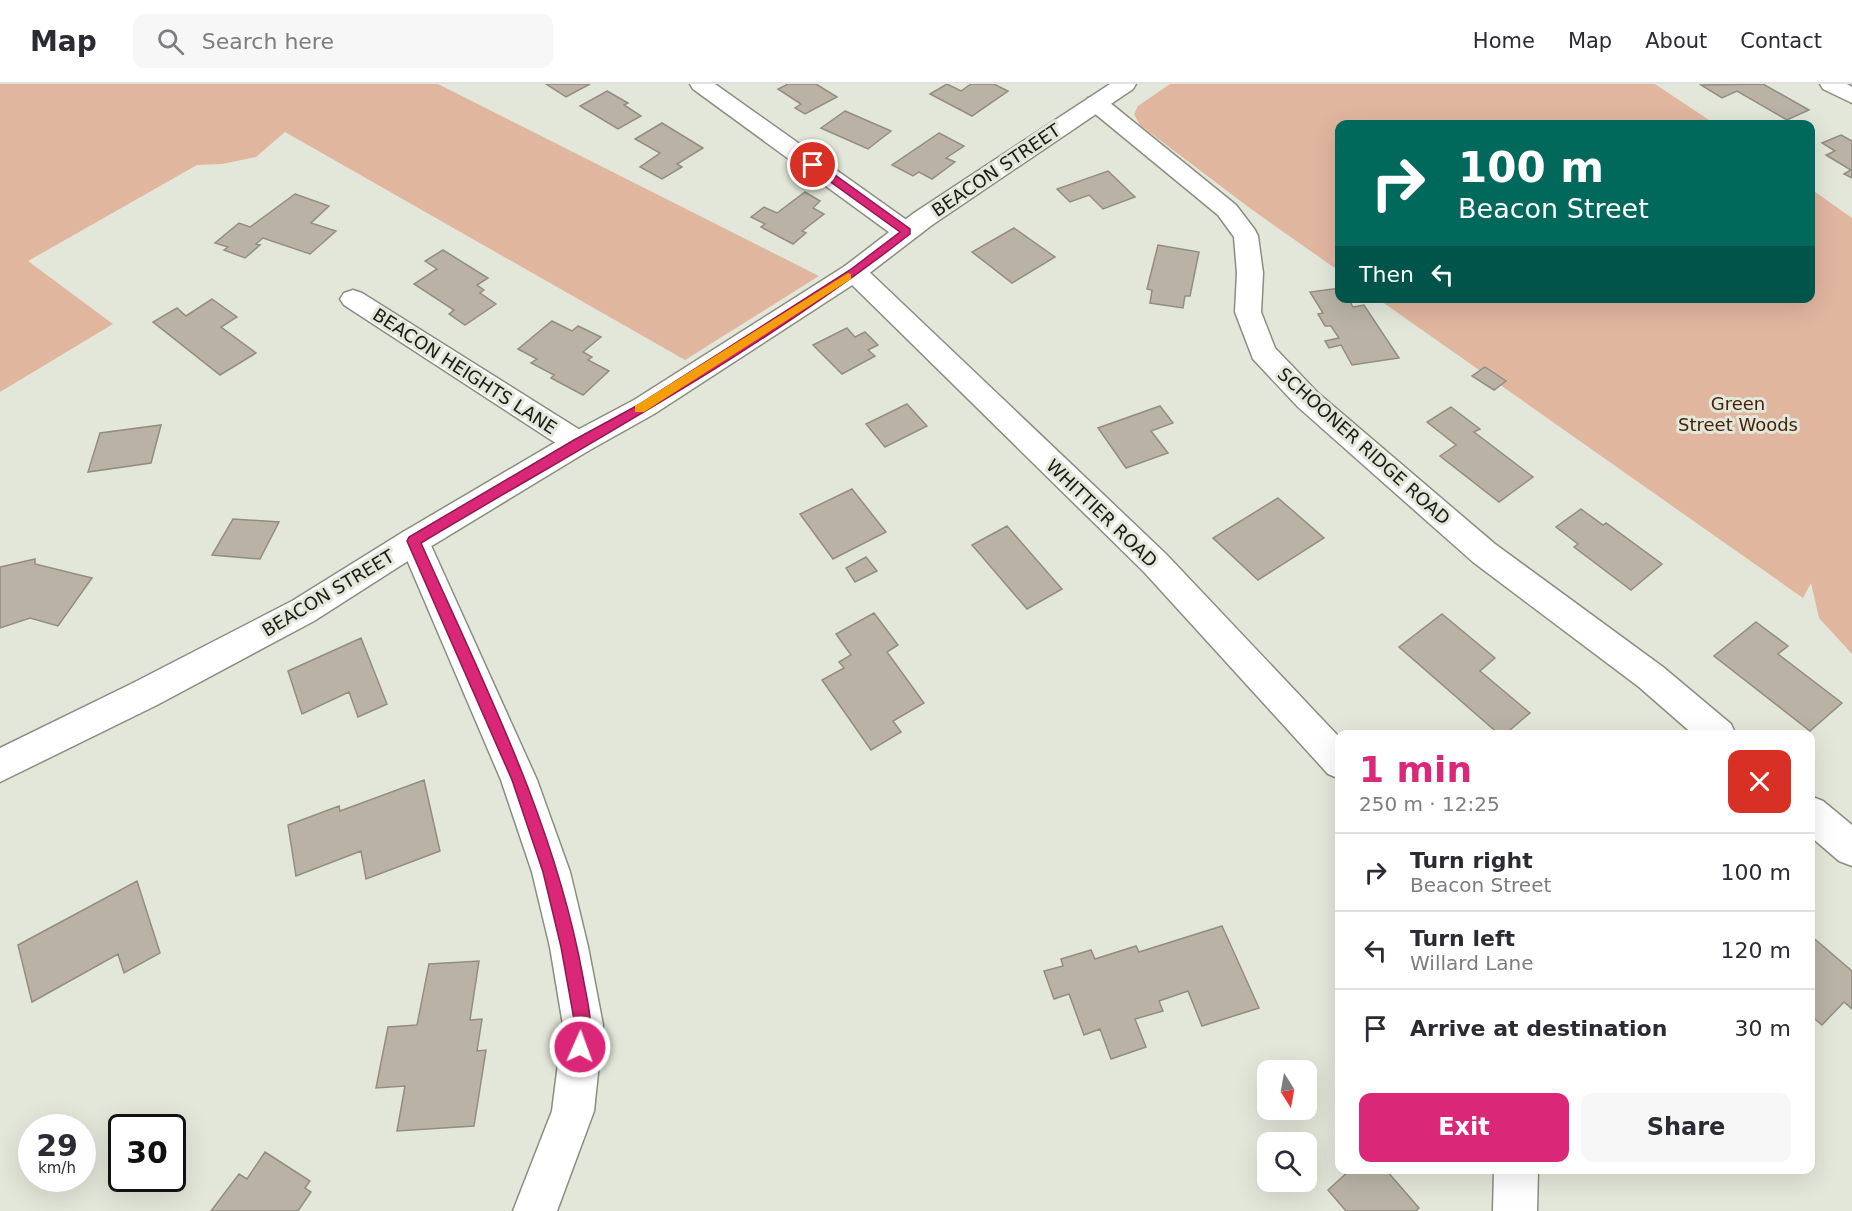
<!DOCTYPE html>
<meta charset="utf-8">
<style>
:root{--surface:#fff;--page:#f7f7f7;--text:#2b2b33;--muted:#7c7c81;--line:#e1e1e2;--accent:#db2777}
body{margin:0;font-family:"DejaVu Sans",sans-serif;background:var(--page);color:var(--text);height:100vh;display:flex;flex-direction:column;font-size:22px;white-space:nowrap}
*{box-sizing:border-box;margin:0}
p{font-size:20px;color:var(--muted)}
.icon{flex:none;width:33px;height:33px;fill:none;stroke:currentColor;stroke-width:2;stroke-linecap:round;stroke-linejoin:round}
.map{position:relative;flex:1;overflow:hidden}
.drawer{position:absolute;left:1335px;top:646px;width:480px;height:444px;display:flex;flex-direction:column;background:var(--surface);border-radius:12px;box-shadow:0 6px 24px #0002}
.drawer>*{flex:none}
.hud{position:absolute;left:1335px;top:36px;width:480px;height:183px;border-radius:12px;box-shadow:0 6px 24px #0002;background:#00695c;color:#fff;overflow:hidden}
.needle{width:39px;rotate:169deg}
.controls{position:absolute;left:1257px;top:976px;display:grid;gap:12px}
.controls a{display:grid;place-items:center;width:60px;height:60px;border-radius:12px;background:var(--surface);box-shadow:0 6px 24px #0002;font-size:30px}
.speed{position:absolute;left:18px;top:1030px;display:flex;gap:12px;font-size:30px;font-weight:700;text-align:center}
.speed>*{display:grid;place-content:center;width:78px;height:78px;border-radius:50%;background:var(--surface);box-shadow:0 6px 24px #0002;line-height:1}
.speed small{font-size:15px;font-weight:400}
.speed .limit{border:3px solid #111;border-radius:9px;background:#fff;color:#111}
.pin{position:absolute;display:grid;place-items:center;width:51px;height:51px;color:#fff;margin:-26px;border:3px solid #fff;border-radius:50%;box-shadow:0 2px 6px #0007}
.me{position:absolute;width:66px;margin:-33px;rotate:2deg;stroke-linejoin:round;filter:drop-shadow(0 0 4px #0008)}
.turn{display:flex;align-items:center;gap:21px;height:126px;padding:0 24px;font-size:27px}
.turn .icon{width:78px;height:78px;stroke-width:2.5}
.turn b{display:block;font-size:42px;line-height:51px}
.then{display:flex;align-items:center;height:57px;padding:0 24px;background:#0003;gap:12px;font-size:22px}
.round{display:grid;place-items:center;flex:none;width:63px;height:63px;border-radius:12px;background:var(--page)}
.overview{display:flex;align-items:center;justify-content:space-between;height:102px;padding:0 24px}
h1{font-size:36px;font-weight:700;line-height:45px;color:var(--accent)}
.cta{display:flex;gap:12px;margin-top:auto;padding:12px 24px}
.cta a{flex:1;height:69px;border-radius:12px;background:var(--accent);color:#fff;font-size:24px;font-weight:700;line-height:69px;text-align:center}
.cta a+a{background:var(--page);color:var(--text)}
ul{padding:0;list-style:none}
li{display:flex;align-items:center;gap:18px;height:78px;padding:0 24px;border-top:2px solid var(--line)}
li div{flex:1}
li b{display:block;font-size:22px}
li em{font-style:normal}
header{display:flex;align-items:center;gap:36px;box-sizing:border-box;height:84px;padding:0 30px;background:var(--surface);border-bottom:2px solid var(--line)}
header strong{font-size:28px}
nav{display:flex;gap:33px;margin-inline-start:auto;font-size:21px}
.search{width:420px;height:54px;background:var(--page);display:flex;align-items:center;gap:15px;box-sizing:border-box;padding:0 21px;border-radius:12px;color:var(--muted);font-size:22px}
.map>svg:first-child{display:block}
</style>
<header>
<strong>Map</strong>
<div class="search"><svg class="icon" aria-label="search" viewBox="0 0 24 24"><circle cx="10" cy="10" r="6"/><path d="M15 15l6 6"/></svg>Search here</div>
<nav><a>Home</a><a>Map</a><a>About</a><a>Contact</a></nav>
</header>
<div class="map">
<svg width="1852" height="1127" viewBox="0 0 1852 1127">
<rect width="100%" height="100%" fill="#e3e7d9"/>
<path fill="#e1b69f" d="M0,0H438L819,192L685,276L285,48L256,73L222,80L197,81L28,177L113,240L0,308Z
M1170,0H1655L1715,40H1340L1339,187L1251,125L1140,41L1134,30L1138,22Z
M1811,105L1852,134V570L1819,534L1811,499L1803,514L1378,215L1810,214Z"/>
<path fill="#b9b2a5" stroke="#938d81" stroke-width="1.5" d="M546,0H590L566,13Z
M788,0H816L837,13L805,30L795,24L801,20L778,5Z
M947,0L961,7L971,0H994L1008,7L972,32L930,10Z
M1763,0L1809,26L1787,36L1737,7L1722,14L1701,1Z
M607,7L628,19L624,21L641,32L618,45L580,22Z
M845,27L891,47L868,65L821,44Z
M662,39L703,64L677,80L682,83L662,95L640,83L660,69L635,55Z
M939,49L964,62L946,74L955,78L932,95L919,88L913,92L892,81Z
M1841,51L1852,57V94L1844,90L1851,86L1826,71L1835,67L1822,59Z
M1108,87L1135,113L1103,125L1089,111L1070,118L1057,105Z
M805,108L820,117L813,124L824,130L802,147L806,149L793,160L761,143L765,140L751,133L764,123L777,129Z
M295,110L329,122L311,139L336,147L310,170L263,154L256,160L260,161L245,174L224,166L228,163L215,159L239,139L250,143Z
M1014,144L1055,173L1012,199L972,168Z
M1158,161L1199,168L1190,212H1185L1183,224L1150,219L1152,206L1147,205Z
M443,166L488,194L477,201L484,206L480,209L496,220L465,241L449,230L454,226L414,200L437,185L425,177Z
M1340,204V214H1348L1353,223L1364,221L1399,274L1352,281L1341,261L1329,264L1325,257L1339,254L1331,242H1325L1318,230L1323,229L1310,208Z
M212,215L237,233L221,243L256,269L220,291L153,238L177,224L186,232Z
M552,237L572,247L578,242L601,253L583,268L592,273L588,276L609,287L583,311L551,294L554,291L531,279L537,275L518,265Z
M847,244L855,253L865,248L878,261L868,266L875,272L842,290L813,261Z
M1485,283L1506,297L1494,306L1472,292Z
M907,320L927,342L885,363L866,340Z
M1160,322L1173,339L1151,347L1168,369L1126,384L1098,344Z
M1451,323L1480,345L1474,348L1533,393L1499,418L1440,372L1456,361L1427,338Z
M161,341L151,379L88,388L100,349Z
M852,405L886,448L833,475L800,430Z
M1278,414L1324,454L1258,496L1213,454Z
M1581,425L1603,441L1606,439L1662,480L1631,506L1574,463L1578,460L1556,443Z
M233,435L279,438L260,475L212,471Z
M1007,442L1062,505L1027,525L972,461Z
M866,473L877,487L855,498L846,484Z
M35,475V480L92,494L58,542L30,534L0,544V483Z
M874,529L898,561L887,568L924,619L893,637L901,648L871,666L822,596L844,584L839,578L851,571L836,550Z
M1442,530L1495,574L1480,587L1530,629L1504,651H1500L1399,563Z
M1756,538L1788,562L1778,570L1842,619L1810,647L1714,572Z
M361,554L387,620L358,633L349,608L302,630L288,587Z
M424,696L440,767L366,795L361,767L296,792L288,741L339,722L340,727Z
M137,797L160,869L124,889L118,870L32,918L18,861Z
M1222,842L1259,924L1202,942L1188,907L1159,917L1163,927L1135,935L1146,963L1111,975L1100,945L1084,951L1069,910L1054,915L1044,887L1063,882L1061,875L1091,866L1095,875L1136,862L1139,868Z
M1810,851L1852,887V925L1844,918L1822,941L1810,931Z
M479,877L470,936L482,935L477,967L486,966L474,1042L397,1047L405,1002L376,1004L388,943L417,941L429,880Z
M265,1068L310,1097L305,1104L311,1108L298,1127H211L239,1090L247,1095Z
M1350,1086H1386L1419,1124L1416,1127H1346L1328,1106Z"/>
<g fill="none" stroke-linecap="round" stroke-linejoin="round">
<g stroke="#8a8d80" stroke-width="3">
<path id="minor" d="M690,0H715L915,142L918,148L915,154L906,156L897,154L693,5Z
M1820,0H1847L1852,3V19L1823,5Z
M1096,12L1104,14L1236,121L1255,146L1258,152L1263,189L1261,228L1275,264L1318,309L1495,460L1663,583L1731,640L1736,651H1694L1639,603L1473,478L1298,323L1253,275L1235,228L1237,189L1234,153L1218,131L1088,24L1085,19L1088,14Z
M854,179L863,182L1166,470L1340,654V695L1328,690L1144,488L845,194L841,188L845,182Z
M353,206L362,209L588,351L593,359L588,367L578,370L568,367L344,221L340,215L344,209Z
M414,445L425,448L429,457L537,696L570,788L588,863L603,941L594,1027L557,1127H513L552,1027L563,941L550,863L532,788L501,696L399,457L403,448Z
M1810,712L1823,717L1852,741V782L1839,777L1810,752Z
M1494,1086H1538L1537,1127H1493Z"/>
</g>
<g stroke="#8a8d80" stroke-width="3">
<path id="tertiary" d="M1110,0H1136L1133,5L932,141L863,194L654,330L588,367L425,466L314,537L157,621L0,698V664L133,599L292,517L403,448L568,351L634,316L845,182L914,129Z"/>
</g>
<use href="#minor" fill="#fff" fill-rule="evenodd"/>
<use href="#tertiary" fill="#fff" fill-rule="evenodd"/>
</g>
<path fill="#db2777" stroke="#8e194d" stroke-width="1.5" d="M810,78H817L910,145V150C758,269 586,360 421,459C484,600 555,739 583,893C587,917 596,945 586,969L580,971L575,969L572,963L575,941L561,863L543,788L512,696L407,457L409,453L574,356L640,320L850,186L900,148L810,83Z"/>
<path fill="#f59e0b" d="M848,189L851,190V195L644,328H635V322Z"/>
<g text-anchor="middle" dominant-baseline="central" stroke-width="6" stroke-linejoin="round" paint-order="stroke">
<g font-size="18" fill="#1a1b16" stroke="#e3e7d9">
<text transform="translate(996 86) rotate(-34)">BEACON STREET</text>
<text transform="translate(465 287) rotate(33)">BEACON HEIGHTS LANE</text>
<text transform="translate(1364 362) rotate(42)">SCHOONER RIDGE ROAD</text>
<text transform="translate(1102 429) rotate(44)">WHITTIER ROAD</text>
<text transform="translate(328 509) rotate(-31)">BEACON STREET</text>
</g>
<g font-size="18" fill="#47220b" stroke="#e3e7d9">
<text x="1738" y="319">Green<tspan x="1738" dy="21">Street Woods</tspan></text>
</g>
</g>
</svg>
<div class="controls">
<a><svg class="needle" viewBox="-14 -14 28 28"><path d="M0-13l5 13h-10z" fill="#e53935"/><path d="M0 13l5-13h-10z" fill="#7c7c81"/></svg></a>
<a><svg class="icon" aria-label="search" viewBox="0 0 24 24"><circle cx="10" cy="10" r="6"/><path d="M15 15l6 6"/></svg></a>
</div>
<div class="speed"><div>29<small>km/h</small></div><div class="limit">30</div></div>
<div class="pin" style="left:813px;top:81px;background:#d93025"><svg class="icon" aria-label="arrive" viewBox="0 0 24 24"><path d="M6 21V4h12l-3 4 3 4H6"/></svg></div>
<svg class="me" style="left:580px;top:963px" viewBox="-20 -20 40 40"><circle r="17" fill="#db2777" stroke="#fff" stroke-width="3"/><path d="M0-11L8 9 0 5-8 9z" fill="#fff"/></svg>
<div class="hud">
<div class="turn"><svg class="icon" aria-label="right" viewBox="0 0 24 24"><path d="M7 20v-9h11M14 6l5 5-5 5"/></svg><div><b>100 m</b>Beacon Street</div></div>
<div class="then">Then<svg class="icon" aria-label="left" viewBox="0 0 24 24"><path d="M17 20v-9H6M10 6l-5 5 5 5"/></svg></div>
</div>
<section class="drawer">
<div class="overview"><div><h1>1 min</h1><p>250 m · 12:25</p></div><a class="round" style="background:#d93025;color:#fff"><svg class="icon" aria-label="close" viewBox="0 0 24 24"><path d="M6 6l12 12M18 6L6 18"/></svg></a></div>
<ul>
<li><svg class="icon" aria-label="right" viewBox="0 0 24 24"><path d="M7 20v-9h11M14 6l5 5-5 5"/></svg><div><b>Turn right</b><p>Beacon Street</p></div><em>100 m</em></li>
<li><svg class="icon" aria-label="left" viewBox="0 0 24 24"><path d="M17 20v-9H6M10 6l-5 5 5 5"/></svg><div><b>Turn left</b><p>Willard Lane</p></div><em>120 m</em></li>
<li><svg class="icon" aria-label="arrive" viewBox="0 0 24 24"><path d="M6 21V4h12l-3 4 3 4H6"/></svg><div><b>Arrive at destination</b></div><em>30 m</em></li>
</ul>
<div class="cta"><a>Exit</a><a>Share</a></div>
</section>
</div>
